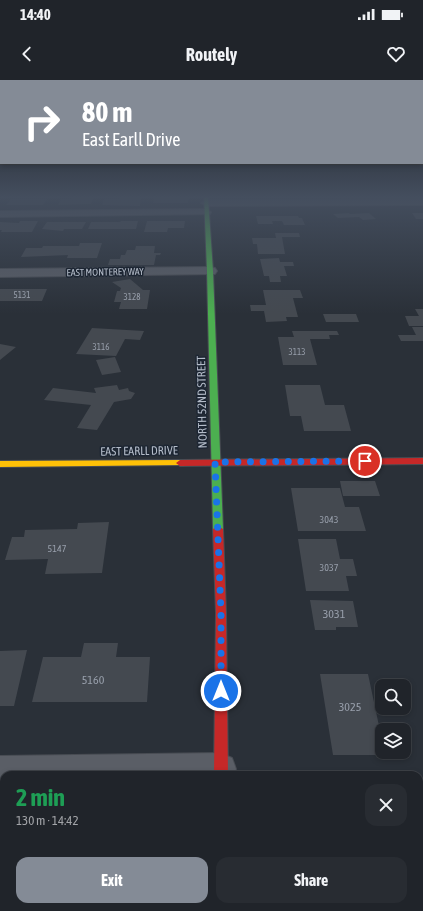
<!DOCTYPE html>
<meta charset="utf-8">
<style>
:root{--surface:#20242a;--page:#282c32;--text:#f1f3f6;--muted:#a2a4a8;--line:#3d4147;--accent:#848b96}
body{margin:0;font-family:"Asap Condensed",sans-serif;background:var(--page);color:var(--text);height:100vh;display:flex;flex-direction:column;font-size:15px;white-space:nowrap}
*{box-sizing:border-box;margin:0}
p{font-size:13px;color:var(--muted)}
.icon{flex:none;width:22px;height:22px;fill:none;stroke:currentColor;stroke-width:2;stroke-linecap:round;stroke-linejoin:round}
.map{position:relative;flex:1;overflow:hidden}
.side{position:absolute;left:0px;top:691px;width:423px;height:140px;display:flex;flex-direction:column;background:var(--surface);border-radius:12px 12px 0 0;box-shadow:0 2px 6px #0003,0 0 0 1px var(--line)}
.side>*{flex:none}
.hud{position:absolute;left:0px;top:0px;width:423px;height:84px;box-shadow:0 2px 6px #0003,0 0 0 1px var(--line);background:#848b96;color:#fff;overflow:hidden}
.buttons{position:absolute;left:375px;top:599px;display:grid;gap:8px}
.buttons a{display:grid;place-items:center;width:36px;height:36px;border-radius:8px;background:var(--surface);box-shadow:0 2px 6px #0003,0 0 0 1px var(--line);font-size:20px}
.pin{position:absolute;display:grid;place-items:center;width:34px;height:34px;color:#fff;margin:-17px;border:2px solid #fff;border-radius:50%;box-shadow:0 1px 4px #0007}
.me{position:absolute;width:44px;margin:-22px;rotate:0deg;stroke-linejoin:round;filter:drop-shadow(0 0 3px #0008)}
.turn{display:flex;align-items:center;gap:14px;height:84px;padding:0 16px;font-size:18px}
.turn .icon{width:52px;height:52px;stroke-width:2.5}
.turn b{display:block;font-size:28px;line-height:34px}
.round{display:grid;place-items:center;flex:none;width:42px;height:42px;border-radius:12px;background:var(--page)}
.headline{display:flex;align-items:center;justify-content:space-between;height:68px;padding:0 16px}
h1{font-size:24px;font-weight:700;line-height:30px;color:#1e9e55}
.cta{display:flex;gap:8px;margin-top:auto;padding:8px 16px}
.cta a{flex:1;height:46px;border-radius:12px;background:var(--accent);color:#fff;font-size:16px;font-weight:700;line-height:46px;text-align:center}
.cta a+a{background:var(--page);color:var(--text)}
.status{display:flex;justify-content:space-between;align-items:center;height:28px;padding:0 20px;background:var(--surface);direction:ltr}
.status svg{height:11px;fill:currentColor}
header{display:flex;justify-content:space-between;align-items:center;height:52px;padding:0 16px;background:var(--surface);font-size:18px;font-weight:700}
.map>svg:first-child{display:block}
</style>
<div class="status"><b>14:40</b><svg viewBox="0 0 49 12"><path d="M0 12V9h3v3zM5 12V6h3v6zM10 12V3h3v9zM15 12V0h3v12zM26 1h20v11H26zM47 4h2v5h-2z"/></svg></div>
<header><svg class="icon" aria-label="back" viewBox="0 0 24 24"><path d="M15 5l-7 7 7 7"/></svg>Routely<svg class="icon" aria-label="heart" viewBox="0 0 24 24"><path d="M12 20l-8-8c-3-5 5-10 8-4 3-6 11-1 8 4z"/></svg></header>
<div class="map">
<svg width="423" height="831" viewBox="0 0 423 831">
<rect width="100%" height="100%" fill="#2a3038"/>
<path fill="#444950" d="M73,117H89L93,118L91,124L58,125L61,119H72Z
M119,117H141L140,126L102,125L104,119H119Z
M164,117H189L188,123H153L154,118Z
M11,119H47L43,125H6Z
M349,133L350,134L369,133L376,139L363,140L359,137L338,138L333,134Z
M412,133H423V139H416Z
M256,136H298L299,138H302L305,145H284L282,141H272L273,144H258Z
M20,141H38L32,152H1L2,150H0V142L19,143Z
M121,141H138L136,149H88L91,142H120Z
M147,141H185L184,148H168L167,152H144Z
M47,142H86L82,149H64L63,151L42,149Z
M275,153H299L300,157H282L285,174H258L257,164H253L252,158H276Z
M80,163H102L97,178H67L68,175L21,177L26,168H42L43,166H79Z
M136,166H155L154,173H161L160,175H156L154,185H108L110,179H120L121,175H125L127,170H135Z
M279,178L280,182H293L294,186H284L287,196H280L281,202H270L269,196H264L260,179Z
M130,199L143,210H150L147,229H119L121,222H114L117,211H120L121,208L112,202Z
M0,209H47L42,221H0Z
M263,210H300L303,218H293L298,237H286L287,241L266,242L264,231H251L250,225H266Z
M415,229H423V246H409L405,236H419Z
M323,234H356L359,242H326Z
M412,247H423V261H401L398,255H416Z
M92,248L144,251L140,260L125,259L116,276L76,274Z
M292,251H337L339,255H329L330,259H310L317,285H283L278,257H294Z
M0,264L16,267L0,280Z
M115,277L121,292L102,295L96,280Z
M117,305L119,310L128,308L129,311L135,313L131,319L114,322L97,350L77,348L91,325L44,320L53,308L96,313L94,308Z
M285,305H320L325,325H344L351,351H304L301,336H290Z
M340,401H375L380,416H343Z
M291,408H340L345,427H359L366,451H298Z
M109,442L102,493L45,494L48,479L5,480L12,457H24L25,450L77,449L78,443Z
M298,459H336L340,479H353L357,496H346L349,511H306Z
M310,520L353,521L358,547H336V550H315Z
M84,563H118L116,577H150L147,622H32L43,577H81Z
M27,570L14,626H0V571Z
M320,594H368L382,660V672H385V675H333Z
M419,747H423V831H353V827H419Z
M0,781H4V827H124L123,831H0Z"/>
<g fill="none" stroke-linecap="round" stroke-linejoin="round">
<g stroke="#484c53" stroke-width="2">
<path id="street" d="M423,119V125L206,126L201,123L206,120Z
M206,129L211,132L210,134L0,137V131Z
M210,187L215,188L217,191L215,194L0,197V189Z
M220,673L232,678L236,689L234,695H4V708H0V676Z"/>
</g>
<g stroke="#484c53" stroke-width="2">
<path id="fast" d="M204,117H208L213,191L223,449L218,452L213,449L207,191Z"/>
</g>
<g stroke="#484c53" stroke-width="2">
<path id="slow" d="M180,380L184,383L183,385L0,387V381Z
M215,827H231V831H215Z"/>
</g>
<g stroke="#484c53" stroke-width="2">
<path id="jam" d="M423,378V384L180,386L176,383L180,380Z
M218,446L223,449L226,533L228,695H214L216,533L213,449Z"/>
</g>
<use href="#street" fill="#5a5e66" fill-rule="evenodd"/>
<use href="#fast" fill="#4caf50" fill-rule="evenodd"/>
<use href="#slow" fill="#ffc107" fill-rule="evenodd"/>
<use href="#jam" fill="#c62828" fill-rule="evenodd"/>
</g>
<linearGradient id="sky" x2="0" y2="1"><stop stop-color="#171a1f"/><stop offset="0.5" stop-color="#444e5e"/><stop offset="1" stop-color="#444e5e" stop-opacity="0"/></linearGradient>
<rect width="423" height="234" fill="url(#sky)"/>
<g fill="none" stroke-linecap="round" stroke-linejoin="round">
<path stroke="#1a73e8" stroke-width="7" stroke-dasharray="0 12.6" d="M221,611V533L215,382L365,381"/>
</g>
<g text-anchor="middle" dominant-baseline="central" stroke-width="3" stroke-linejoin="round" paint-order="stroke">
<g font-size="9" fill="#989fab">
<text x="22" y="215">5131</text>
<text x="132" y="217">3128</text>
<text x="101" y="267">3116</text>
<text x="297" y="272">3113</text>
</g>
<g font-size="10" fill="#b4bcc9" stroke="#1d2633">
<text transform="translate(105 192) rotate(-1)">EAST MONTEREY WAY</text>
</g>
<g font-size="10" fill="#989fab">
<text x="329" y="439">3043</text>
<text x="57" y="468">5147</text>
<text x="329" y="487">3037</text>
</g>
<g font-size="12" fill="#b4bcc9" stroke="#1d2633">
<text transform="translate(202 322) rotate(-91)">NORTH 52ND STREET</text>
<text transform="translate(139 371) rotate(-1)">EAST EARLL DRIVE</text>
</g>
<g font-size="12" fill="#989fab">
<text x="334" y="534">3031</text>
<text x="93" y="600">5160</text>
<text x="350" y="627">3025</text>
</g>
</g>
</svg>
<div class="buttons">
<a><svg class="icon" aria-label="search" viewBox="0 0 24 24"><circle cx="10" cy="10" r="6"/><path d="M15 15l6 6"/></svg></a>
<a><svg class="icon" aria-label="layers" viewBox="0 0 24 24"><path d="M12 4l9 5-9 5-9-5zM3 14l9 5 9-5"/></svg></a>
</div>
<div class="pin" style="left:365px;top:381px;background:#d93025"><svg class="icon" aria-label="arrive" viewBox="0 0 24 24"><path d="M6 21V4h12l-3 4 3 4H6"/></svg></div>
<svg class="me" style="left:221px;top:611px" viewBox="-20 -20 40 40"><circle r="17" fill="#1a73e8" stroke="#fff" stroke-width="3"/><path d="M0-11L8 9 0 5-8 9z" fill="#fff"/></svg>
<div class="hud">
<div class="turn"><svg class="icon" aria-label="right" viewBox="0 0 24 24"><path d="M7 20v-9h11M14 6l5 5-5 5"/></svg><div><b>80 m</b>East Earll Drive</div></div>
</div>
<section class="side">
<div class="headline"><div><h1>2 min</h1><p>130 m · 14:42</p></div><a class="round"><svg class="icon" aria-label="close" viewBox="0 0 24 24"><path d="M6 6l12 12M18 6L6 18"/></svg></a></div>
<div class="cta"><a>Exit</a><a>Share</a></div>
</section>
</div>
